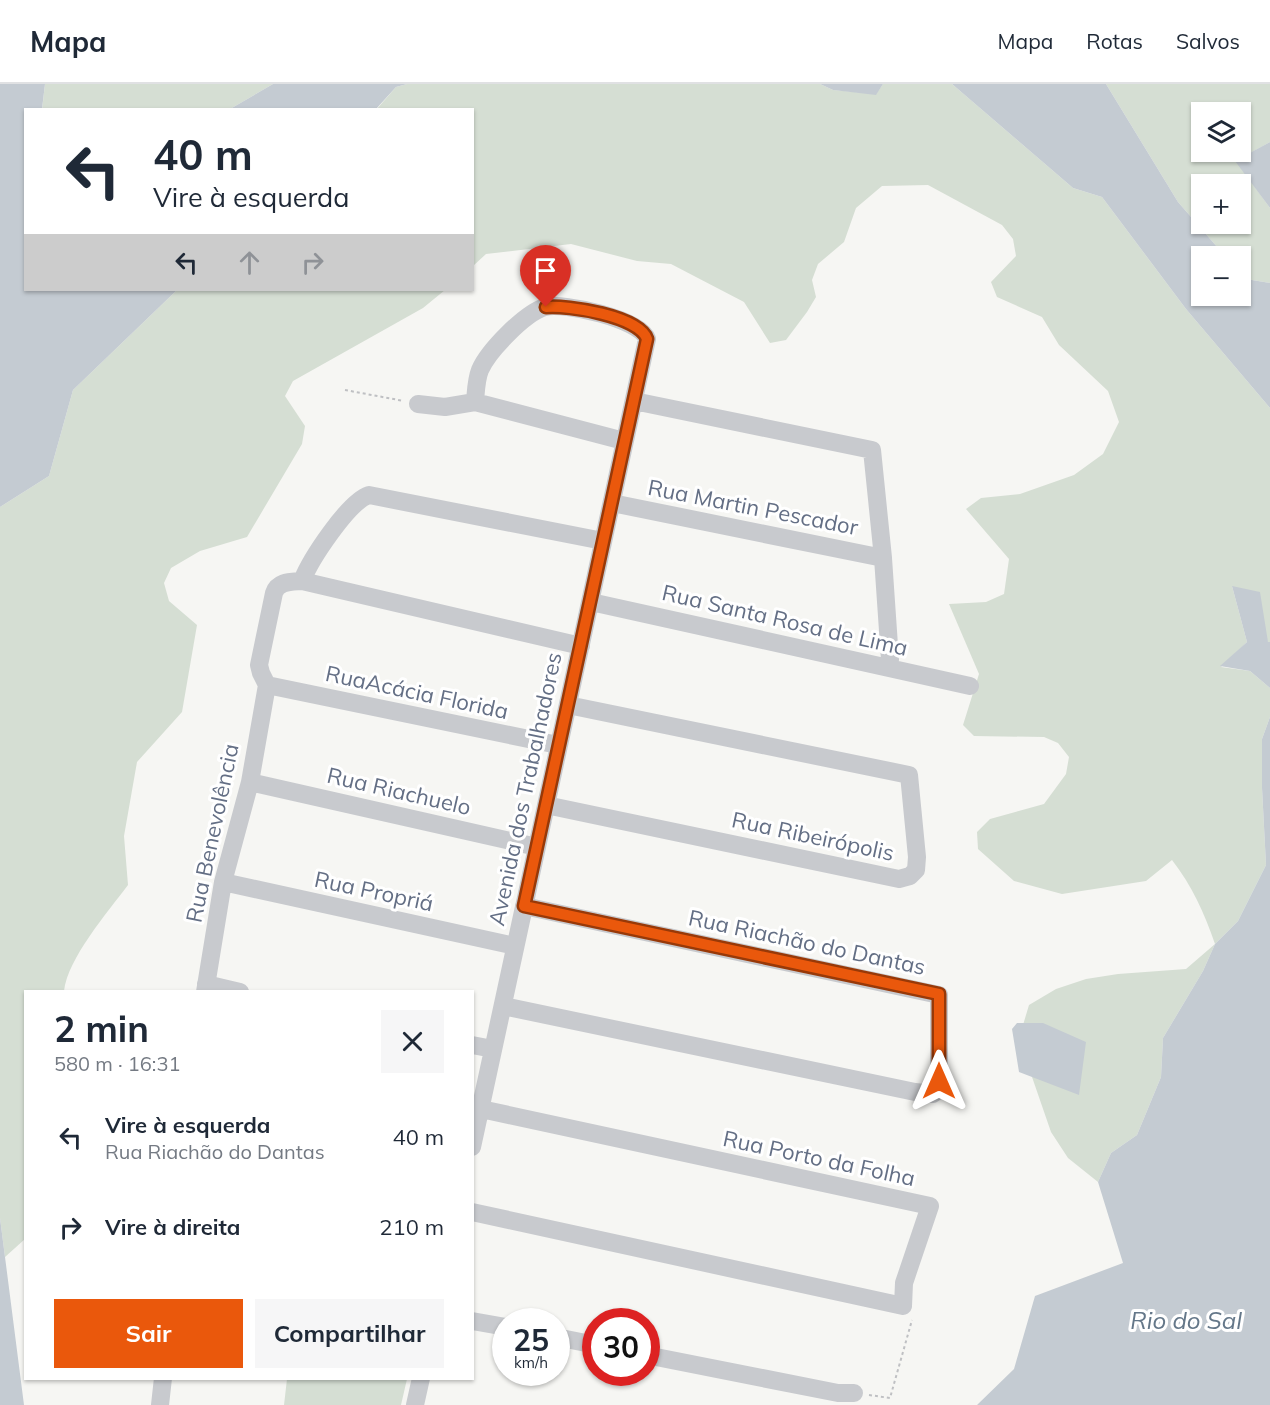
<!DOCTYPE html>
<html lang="pt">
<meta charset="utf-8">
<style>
:root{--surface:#fff;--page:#f6f6f7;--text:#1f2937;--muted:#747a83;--line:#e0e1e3;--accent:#ea580c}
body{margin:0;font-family:Mulish,sans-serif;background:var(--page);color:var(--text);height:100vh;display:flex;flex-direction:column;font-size:22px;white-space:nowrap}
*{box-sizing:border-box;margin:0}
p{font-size:20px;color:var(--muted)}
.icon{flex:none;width:33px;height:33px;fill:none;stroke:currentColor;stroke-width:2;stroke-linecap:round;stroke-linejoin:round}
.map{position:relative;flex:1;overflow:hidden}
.drawer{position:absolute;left:24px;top:906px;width:450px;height:390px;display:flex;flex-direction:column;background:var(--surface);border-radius:0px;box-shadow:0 2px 4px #0004}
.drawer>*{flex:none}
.banner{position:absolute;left:24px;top:24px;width:450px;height:183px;border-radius:0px;box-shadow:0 2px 4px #0004;background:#fff;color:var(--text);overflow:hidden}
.buttons{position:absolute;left:1191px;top:18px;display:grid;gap:12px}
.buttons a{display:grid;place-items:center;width:60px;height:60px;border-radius:0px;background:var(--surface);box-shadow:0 2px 4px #0004;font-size:30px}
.speed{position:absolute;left:492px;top:1224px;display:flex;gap:12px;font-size:30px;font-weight:700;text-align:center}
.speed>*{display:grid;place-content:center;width:78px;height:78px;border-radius:50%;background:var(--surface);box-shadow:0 2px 4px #0004;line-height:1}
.speed small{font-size:15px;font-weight:400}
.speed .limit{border:9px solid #d22;background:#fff;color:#111}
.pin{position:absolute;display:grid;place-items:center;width:51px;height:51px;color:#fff;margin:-62px -26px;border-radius:50% 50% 50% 0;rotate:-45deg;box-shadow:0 0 6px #0007}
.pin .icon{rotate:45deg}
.me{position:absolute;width:66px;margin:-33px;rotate:0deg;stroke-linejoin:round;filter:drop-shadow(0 0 4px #0008)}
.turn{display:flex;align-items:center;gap:21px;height:126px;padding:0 30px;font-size:27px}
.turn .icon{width:78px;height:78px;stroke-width:2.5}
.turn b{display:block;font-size:42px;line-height:51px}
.lanes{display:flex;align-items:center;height:57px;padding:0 30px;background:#0003;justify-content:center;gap:30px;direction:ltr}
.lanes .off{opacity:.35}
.round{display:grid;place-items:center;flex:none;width:63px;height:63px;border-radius:0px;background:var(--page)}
.overview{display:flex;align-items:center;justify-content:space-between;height:102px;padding:0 30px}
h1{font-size:36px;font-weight:700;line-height:45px}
.primary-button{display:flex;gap:12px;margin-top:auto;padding:12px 30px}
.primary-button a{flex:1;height:69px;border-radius:0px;background:var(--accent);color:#fff;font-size:24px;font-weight:700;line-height:69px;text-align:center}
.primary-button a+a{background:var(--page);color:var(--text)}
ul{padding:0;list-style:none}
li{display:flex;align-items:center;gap:18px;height:90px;padding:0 30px}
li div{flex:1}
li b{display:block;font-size:22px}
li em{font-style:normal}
header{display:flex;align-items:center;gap:36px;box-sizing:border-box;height:84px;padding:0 30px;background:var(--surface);border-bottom:2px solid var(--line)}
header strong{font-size:28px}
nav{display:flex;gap:33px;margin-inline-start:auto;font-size:21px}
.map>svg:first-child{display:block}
</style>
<header>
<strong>Mapa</strong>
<nav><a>Mapa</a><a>Rotas</a><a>Salvos</a></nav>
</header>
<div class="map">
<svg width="1270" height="1321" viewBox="0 0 1270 1321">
<rect width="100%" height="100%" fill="#f6f6f3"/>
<path fill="#d5ded3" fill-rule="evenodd" d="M45,0H273L230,25L42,26Z
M407,0H820L833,6L876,10L883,0H952L1073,104L1102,113L1186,225L1270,324V558H1268L1232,502L1247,558L1221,583L1250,587L1270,604V633L1262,655V704L1266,781L1238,837L1215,860L1203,887L1163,954L1161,993L1137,1051L1111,1069L1098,1098L1068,1074L1051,1048L1022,964L1020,951L1029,921L1056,905L1086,895L1118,890L1186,885L1215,860C1204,828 1192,802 1172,776L1146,797L1062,810L1014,797L978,765L977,748L990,735L1044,720L1066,690L1069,673L1058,659L1044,653L974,652L963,641L979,590L949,520L986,518L1004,510L1009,475L966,425L981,414L1020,410L1074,391L1103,370L1119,338L1108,307L1059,261L1042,233L997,213L991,198L1016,172L1013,155L1002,141L928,101L882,102L856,124L844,158L818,180L812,196L816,213L807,228L786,256L770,259L744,218L671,180L637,177L571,160L486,170L473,182L472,26H376L396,3Z
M1106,0H1270V58L1236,77L1270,124V199L1246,195L1241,190L1240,172H1225L1178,118ZM1202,28H1240V68H1202ZM1202,100H1240V140H1202Z
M177,206H445L423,224L293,297L285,312L305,342L302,360L247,453L200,467L171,484L164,499L169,517L197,541L182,628L137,678L124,752L128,801C107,829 68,874 64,907L26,908L25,1155L5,1173L0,1134V423L49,392L73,306Z
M287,1295V1294L407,1295L401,1321H284Z"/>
<path fill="#c4cbd2" d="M0,0H45L42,25L26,26V206H177L73,306L49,392L0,423Z
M273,0H407L396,3L376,25H230Z
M820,0H883L876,11L833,6Z
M952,0H1106L1178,118L1225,172H1202V212H1240L1241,190L1246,195L1270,199V324L1186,225L1102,113L1073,104Z
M1270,58V124L1235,77Z
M1232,502L1260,508L1268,558H1270V604L1250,587L1220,582L1247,558Z
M1270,633V1321H977L1014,1285L1035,1212L1123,1179L1098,1098L1111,1069L1137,1051L1161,993L1163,954L1203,887L1215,860L1238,837L1266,781L1262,704V655Z
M1017,939H1043L1086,958L1079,1011L1019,988L1012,945Z
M0,1134L24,1321H0Z"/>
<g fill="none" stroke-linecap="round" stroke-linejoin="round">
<path stroke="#bfc0c3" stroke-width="2" stroke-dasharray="3 3" stroke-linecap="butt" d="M345,306L404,317
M869,1311L890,1314L912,1236"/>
<path stroke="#c8cace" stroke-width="18" d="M634,317L872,366L883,474L890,576L885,583
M418,320L445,323L475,318
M612,419L883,474
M302,497C310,476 348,418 369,411L603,457
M591,518L970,602
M267,601L261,589L259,581L274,509C278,497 291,498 302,497L581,562
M267,601L558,661
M250,698L537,763
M546,721L899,795L910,792L916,786L917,773L909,691L568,621
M223,798L515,862
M206,900L240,908
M205,908L223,798L250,698L267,601
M503,922L915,1008L933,1010L938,1006L939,1001V911L524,822
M472,961L493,965
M472,1063L647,255C640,235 564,218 545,223C525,229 488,267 480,286C476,296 476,307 475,318L624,357
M472,1128L903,1222L904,1199L930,1122L481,1025
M472,1237L506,1243
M556,1253L596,1261
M646,1271L838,1309H854
M160,1321L163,1294
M415,1321L421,1294"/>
</g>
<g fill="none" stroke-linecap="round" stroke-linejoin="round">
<g stroke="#983908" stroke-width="15">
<path id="route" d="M546,223C568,221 639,232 647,255L524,822L939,910V997"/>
</g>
<use href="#route" stroke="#ea580c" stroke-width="10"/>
</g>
<g text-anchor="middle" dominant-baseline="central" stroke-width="6" stroke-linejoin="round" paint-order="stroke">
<g font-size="22" fill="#646f85" stroke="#fff">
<text transform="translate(753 423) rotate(11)">Rua Martin Pescador</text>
<text transform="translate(785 536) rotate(13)">Rua Santa Rosa de Lima</text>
<text transform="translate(417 608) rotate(12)">RuaAcácia Florida</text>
<text transform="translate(525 705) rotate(-78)">Avenida dos Trabalhadores</text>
<text transform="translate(399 707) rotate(13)">Rua Riachuelo</text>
<text transform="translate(212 749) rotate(-78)">Rua Benevolência</text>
<text transform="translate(813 752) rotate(12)">Rua Ribeirópolis</text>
<text transform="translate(374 807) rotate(12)">Rua Propriá</text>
<text transform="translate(807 858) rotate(12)">Rua Riachão do Dantas</text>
<text transform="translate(819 1074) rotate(12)">Rua Porto da Folha</text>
</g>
<g font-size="24" font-style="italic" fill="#647789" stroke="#fff">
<text x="1186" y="1236">Rio do Sal</text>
</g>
</g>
</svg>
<div class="buttons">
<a><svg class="icon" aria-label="layers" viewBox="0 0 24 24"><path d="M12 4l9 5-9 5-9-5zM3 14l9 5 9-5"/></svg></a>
<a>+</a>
<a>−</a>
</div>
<div class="speed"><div>25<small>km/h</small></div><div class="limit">30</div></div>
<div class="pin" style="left:546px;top:223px;background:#d93025"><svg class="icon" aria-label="arrive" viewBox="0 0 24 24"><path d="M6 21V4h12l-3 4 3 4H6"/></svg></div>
<svg class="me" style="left:939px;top:997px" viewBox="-20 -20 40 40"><path d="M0-17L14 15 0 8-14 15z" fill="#ea580c" stroke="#fff" stroke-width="4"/></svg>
<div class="banner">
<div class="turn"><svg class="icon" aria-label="left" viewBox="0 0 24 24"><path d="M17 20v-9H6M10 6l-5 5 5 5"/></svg><div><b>40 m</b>Vire à esquerda</div></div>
<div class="lanes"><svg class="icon" aria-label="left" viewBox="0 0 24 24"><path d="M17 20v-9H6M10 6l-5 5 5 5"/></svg><svg class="icon off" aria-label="ahead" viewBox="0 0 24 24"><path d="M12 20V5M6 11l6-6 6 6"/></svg><svg class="icon off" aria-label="right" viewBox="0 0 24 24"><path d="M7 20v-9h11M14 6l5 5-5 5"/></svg></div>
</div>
<section class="drawer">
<div class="overview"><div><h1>2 min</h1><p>580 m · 16:31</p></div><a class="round"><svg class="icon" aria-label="close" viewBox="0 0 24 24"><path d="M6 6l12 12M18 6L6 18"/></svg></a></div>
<ul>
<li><svg class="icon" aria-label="left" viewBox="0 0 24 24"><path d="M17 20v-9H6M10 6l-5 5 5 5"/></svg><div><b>Vire à esquerda</b><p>Rua Riachão do Dantas</p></div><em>40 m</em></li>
<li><svg class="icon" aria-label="right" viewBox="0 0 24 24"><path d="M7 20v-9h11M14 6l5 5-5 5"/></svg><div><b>Vire à direita</b></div><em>210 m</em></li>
</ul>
<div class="primary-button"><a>Sair</a><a>Compartilhar</a></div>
</section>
</div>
